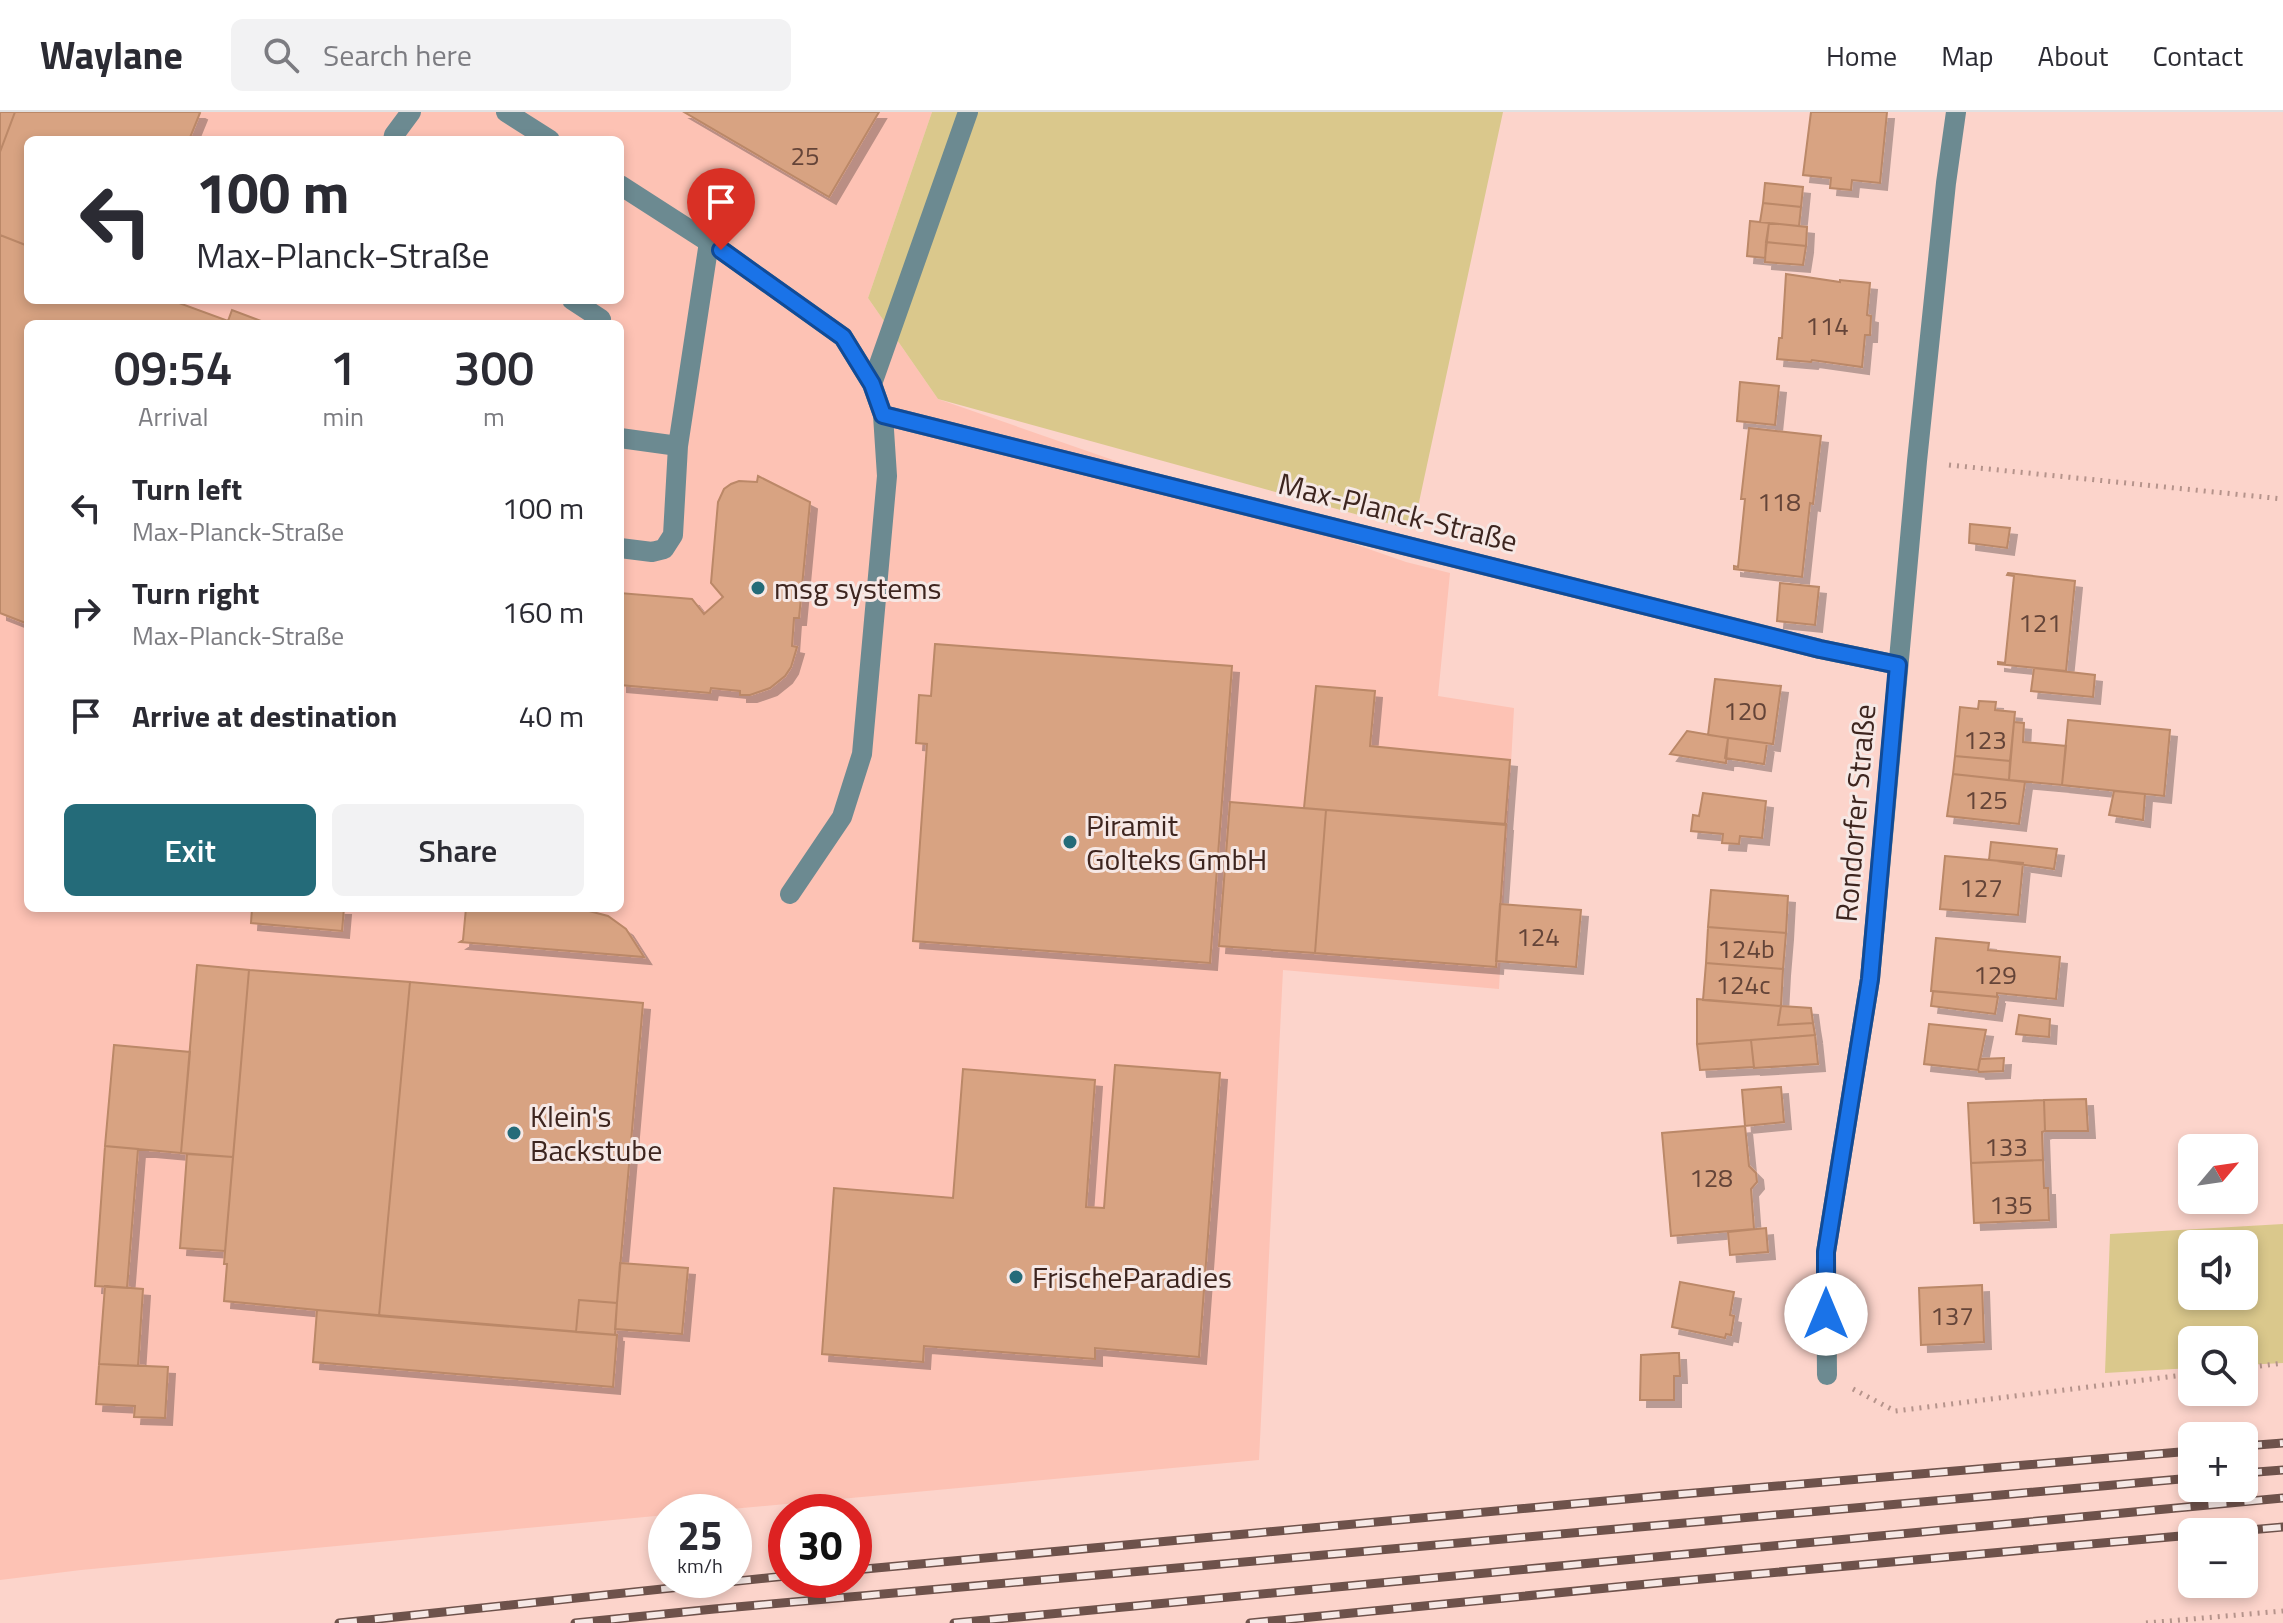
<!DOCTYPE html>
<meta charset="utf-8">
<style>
:root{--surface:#fff;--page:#f2f2f3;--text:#2b2b33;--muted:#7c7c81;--line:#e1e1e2;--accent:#246b79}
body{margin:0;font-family:"Titillium Web",sans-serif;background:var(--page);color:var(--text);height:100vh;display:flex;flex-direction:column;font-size:30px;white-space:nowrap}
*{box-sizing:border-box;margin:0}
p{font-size:26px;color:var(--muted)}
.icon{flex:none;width:44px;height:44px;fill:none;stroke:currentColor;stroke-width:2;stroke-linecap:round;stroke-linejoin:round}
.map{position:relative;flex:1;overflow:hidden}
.sheet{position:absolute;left:24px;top:208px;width:600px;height:592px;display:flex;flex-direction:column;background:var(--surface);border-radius:12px;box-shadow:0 4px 12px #0003}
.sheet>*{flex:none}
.hud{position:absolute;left:24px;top:24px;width:600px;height:168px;border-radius:12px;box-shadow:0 4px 12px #0003;background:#fff;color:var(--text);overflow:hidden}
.needle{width:52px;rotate:61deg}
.fabs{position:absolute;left:2178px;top:1022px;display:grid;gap:16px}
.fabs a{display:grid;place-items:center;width:80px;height:80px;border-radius:12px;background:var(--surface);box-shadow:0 4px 12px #0003;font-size:40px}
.speed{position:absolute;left:648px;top:1382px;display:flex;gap:16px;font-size:40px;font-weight:700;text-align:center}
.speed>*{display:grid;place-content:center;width:104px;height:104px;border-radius:50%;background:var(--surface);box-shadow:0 4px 12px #0003;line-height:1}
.speed small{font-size:20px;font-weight:400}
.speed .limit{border:12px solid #d22;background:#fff;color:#111}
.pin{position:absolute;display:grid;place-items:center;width:68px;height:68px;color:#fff;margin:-82px -34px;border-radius:50% 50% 50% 0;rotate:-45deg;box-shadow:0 0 8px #0007}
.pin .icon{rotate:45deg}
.me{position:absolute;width:88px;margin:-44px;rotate:0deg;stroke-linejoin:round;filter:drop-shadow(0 0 6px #0008)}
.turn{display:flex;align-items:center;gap:28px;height:168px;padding:0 40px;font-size:36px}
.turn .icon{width:104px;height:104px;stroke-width:2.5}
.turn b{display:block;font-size:56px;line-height:68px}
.eta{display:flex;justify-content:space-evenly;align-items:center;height:136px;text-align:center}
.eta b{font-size:48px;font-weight:600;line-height:56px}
.button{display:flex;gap:16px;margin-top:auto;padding:16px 40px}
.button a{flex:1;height:92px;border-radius:12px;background:var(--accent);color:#fff;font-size:32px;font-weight:600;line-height:92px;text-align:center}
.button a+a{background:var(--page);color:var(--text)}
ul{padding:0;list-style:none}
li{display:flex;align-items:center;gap:24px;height:104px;padding:0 40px}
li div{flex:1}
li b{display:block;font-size:30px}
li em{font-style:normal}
header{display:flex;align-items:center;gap:48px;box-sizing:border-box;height:112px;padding:0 40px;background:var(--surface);border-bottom:2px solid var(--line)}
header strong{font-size:38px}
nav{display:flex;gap:44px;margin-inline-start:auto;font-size:28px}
.search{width:560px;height:72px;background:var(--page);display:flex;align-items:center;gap:20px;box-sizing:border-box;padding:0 28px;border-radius:12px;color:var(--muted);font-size:30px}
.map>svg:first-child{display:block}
</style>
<header>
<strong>Waylane</strong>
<div class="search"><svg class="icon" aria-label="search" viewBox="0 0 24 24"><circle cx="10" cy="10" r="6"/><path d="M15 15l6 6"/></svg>Search here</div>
<nav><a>Home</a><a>Map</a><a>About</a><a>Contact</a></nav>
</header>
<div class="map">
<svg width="2283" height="1511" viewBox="0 0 2283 1511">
<defs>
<filter id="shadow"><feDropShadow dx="7" dy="7" stdDeviation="0" flood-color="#0004"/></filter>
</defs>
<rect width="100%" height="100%" fill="#fcd4cb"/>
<path fill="#fdc2b4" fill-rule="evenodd" d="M0,0H932L868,186L938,287L1406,450L1450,461L1438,584L1514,596L1499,877L1283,858L1259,1348L699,1400H666V1403L81,1458L0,1468ZM28,28H620V188H28ZM28,212H620V796H28Z"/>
<path fill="#dac88c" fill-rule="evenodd" d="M932,0H1503L1413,418L938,287L868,186Z
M2283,1112V1251L2244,1253V1228H2192V1256L2105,1261L2110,1122ZM2192,1132H2244V1184H2192Z"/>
<path fill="#d8a382" stroke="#bb8867" stroke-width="2" filter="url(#shadow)" d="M0,0H15L0,40Z
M15,0H198L200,1L189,28H28V134L0,123V40Z
M684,0H879L829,85Z
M1811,0H1887L1880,71L1852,68L1851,78L1830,76L1831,66L1803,63Z
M1765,71L1803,75L1801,95L1763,91Z
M1763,91L1801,95L1799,114L1760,110Z
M1750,109L1769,111L1765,146L1747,144Z
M1769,111L1807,115L1806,134L1766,130Z
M0,123L28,134V188H171L228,209L232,198L269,212H28V512L0,501Z
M1766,130L1806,134L1803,153L1765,150Z
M1786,162L1840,170V168L1870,171L1867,203L1871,204L1870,223H1865L1862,255L1812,248L1811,250L1777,247L1779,226H1782Z
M1740,270L1779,274L1775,313L1737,309Z
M1749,316L1821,324L1813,392L1810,391L1802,465L1734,457V454L1738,455L1745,387H1741Z
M758,364L810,390L799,506H794L792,534L797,535L791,555L785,564L770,576L750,583H740V579L711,576L710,581L620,573V481L692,487L704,502L723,485L711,471L718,390L724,377L731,372L739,369L757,370Z
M1970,412L2010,416L2007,436L1969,431Z
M2008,461L2075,469L2066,559L1998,552V550L2005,551L2014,464L2007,463Z
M1780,471L1819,475L1815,513L1777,509Z
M935,532L1232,554L1210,851L913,829L927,632L916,631L919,583L931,584Z
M2034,556L2095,563L2093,585L2031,579Z
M1715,567L1781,574L1773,632L1708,623Z
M1316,574L1375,579L1370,634L1510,648L1505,713L1304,696Z
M1979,589L1996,590L1995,598L2015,600L2010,649L1955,644L1960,595L1978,597Z
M2068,608L2170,618L2164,684L2062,673Z
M2014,610L2024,611L2023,630L2066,634L2062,673L2009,668Z
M1687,619L1728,626L1726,651L1670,642Z
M1728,626L1767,631L1764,652L1725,646Z
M1955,644L2010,649L2009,668L1953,662Z
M1953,662L2025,670L2019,712L1947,704Z
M2114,679L2145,682L2143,708L2109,703Z
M1703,681L1766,689L1762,726L1740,724L1739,732L1722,731L1723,722L1691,719L1693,703L1699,704Z
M1230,690L1326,698L1315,841L1219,834Z
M1326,698L1506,712L1496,855L1315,841Z
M1991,730L2057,737L2054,757L1989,748Z
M1945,744L2023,751L2018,803L1940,797Z
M1711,778L1788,784L1786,821L1708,815Z
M1500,792L1581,798L1576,855L1496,849Z
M252,796H344L342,819L251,811Z
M466,796H585V798L608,804L626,817L644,845L460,830L463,828Z
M1708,815L1786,821L1783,857L1706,851Z
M1936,826L1989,831L1988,838L2060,845L2056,887L1997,881V885L1931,879Z
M1706,851L1783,857L1781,894L1703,888Z
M197,853L249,858L233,1045L181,1041Z
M249,858L410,870L379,1204L224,1189L227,1152H224Z
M410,870L643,891L617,1191L579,1188L576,1220L379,1204Z
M1933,879L1998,885L1995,902L1931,894Z
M1697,887L1781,894L1778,913L1813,911L1815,923L1697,932Z
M1781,894L1811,896L1813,911L1778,913Z
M2019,903L2050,907L2049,925L2016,922Z
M1929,912L1986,918L1978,958L1924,952Z
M1815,923L1818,952L1754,956L1751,928Z
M1751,928L1754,955L1700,958L1697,932Z
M114,933L190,940L181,1041L105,1034Z
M2004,946L2003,959L1979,960L1978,958L1980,947Z
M1115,953L1220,961L1199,1245L1095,1236V1247L924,1234L923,1250L822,1242L834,1076L953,1086L963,957L1095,968L1086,1095L1104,1096Z
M1781,975L1784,1010L1745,1014L1742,978Z
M2086,987L2088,1019H2045L2044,988Z
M2044,988L2045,1019L2042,1020L2043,1048L1971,1051L1968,991Z
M1745,1014L1749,1054L1756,1061L1757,1070L1751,1077L1754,1117L1671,1124L1662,1021Z
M105,1034L138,1037L127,1176L95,1174Z
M187,1042L233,1045L225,1139L180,1136Z
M2043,1048L2044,1076H2048L2049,1108L1974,1111L1971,1051Z
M1766,1116L1768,1140L1730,1143L1728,1120Z
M620,1151L688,1156L682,1222L615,1217Z
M1680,1170L1734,1180L1730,1203L1734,1204L1731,1223L1726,1222L1725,1226L1672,1215Z
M1982,1173L1984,1230L1921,1233L1919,1176Z
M105,1174L143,1177L138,1254L99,1252Z
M579,1188L617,1191L615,1223L576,1220Z
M317,1198L617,1223L613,1275L313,1250Z
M1674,1241H1679L1680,1264H1674V1288H1640L1641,1243Z
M99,1252L168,1255L165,1306L134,1305L135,1294L96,1292Z"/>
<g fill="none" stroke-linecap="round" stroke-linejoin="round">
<path stroke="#b5938b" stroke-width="5" stroke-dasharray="2 6" stroke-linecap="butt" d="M1949,353L2283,387
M2244,1256L2283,1251
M1853,1277L1895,1299L2192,1262
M2146,1511L2283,1499"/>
<path stroke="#6c8a91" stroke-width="20" d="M506,0L550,28
M393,28L394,23L411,0
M620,73L721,138L843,225L872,272L883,303L887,364L862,642L842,705L790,782
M572,188L601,207
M872,272L968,0
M883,303L1820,537L1898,553
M620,326L678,334L709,130
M620,436L652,440L664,437L673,423L678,334
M1827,1263L1826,1140L1870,867L1917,349L1946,71L1956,0"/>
<g stroke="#6e524b" stroke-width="9">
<path id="rail" d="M2244,1334L2283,1331
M2244,1361L2283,1358
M2227,1420L2283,1415
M854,1458L1659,1384L2192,1339
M339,1511L786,1464
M575,1511L714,1497L2192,1366
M954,1511L2283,1386
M1250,1511L1668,1470L2192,1423"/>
</g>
<use href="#rail" stroke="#f6e8e5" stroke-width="6" stroke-dasharray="18" stroke-linecap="butt"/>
</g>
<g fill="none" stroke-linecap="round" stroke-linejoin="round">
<g stroke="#114b97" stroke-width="20">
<path id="route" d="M721,138L843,225L872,272L883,303L1820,537L1898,553L1870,867L1826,1140V1202"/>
</g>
<use href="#route" stroke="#1a73e8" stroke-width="14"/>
</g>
<g fill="#246b79" stroke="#f6e8e5" stroke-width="3">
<circle cx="758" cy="476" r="8"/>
<circle cx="1070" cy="730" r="8"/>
<circle cx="514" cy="1021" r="8"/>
<circle cx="1016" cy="1165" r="8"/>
</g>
<g text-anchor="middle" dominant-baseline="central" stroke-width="6" stroke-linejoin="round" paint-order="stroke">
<g font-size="26" fill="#644438">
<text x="805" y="43">25</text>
<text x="1827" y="213">114</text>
<text x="1779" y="389">118</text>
<text x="2040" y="510">121</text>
<text x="1745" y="598">120</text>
<text x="1985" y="627">123</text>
<text x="1986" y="687">125</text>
<text x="1981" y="775">127</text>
<text x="1538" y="824">124</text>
<text x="1746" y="836">124b</text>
<text x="1995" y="862">129</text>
<text x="1743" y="872">124c</text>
<text x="2006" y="1034">133</text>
<text x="1711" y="1065">128</text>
<text x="2011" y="1092">135</text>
<text x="1952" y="1203">137</text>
</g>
<g font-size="30" fill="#3d251f" stroke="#f6e8e5">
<text transform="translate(1398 400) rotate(14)">Max-Planck-Straße</text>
<text transform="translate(1855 701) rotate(-85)">Rondorfer Straße</text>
</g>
<g font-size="30" fill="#3d251f" stroke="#f6e8e5" text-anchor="start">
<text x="774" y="476">msg systems</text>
<text x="1086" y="713">Piramit<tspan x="1086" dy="34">Golteks GmbH</tspan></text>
<text x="530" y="1004">Klein's<tspan x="530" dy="34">Backstube</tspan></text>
<text x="1032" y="1165">FrischeParadies</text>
</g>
</g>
</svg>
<div class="fabs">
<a><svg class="needle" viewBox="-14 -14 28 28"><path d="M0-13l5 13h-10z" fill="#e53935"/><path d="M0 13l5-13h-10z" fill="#7c7c81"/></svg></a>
<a><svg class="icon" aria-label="sound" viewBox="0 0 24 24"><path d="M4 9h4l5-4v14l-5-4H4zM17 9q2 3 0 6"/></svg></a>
<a><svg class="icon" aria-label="search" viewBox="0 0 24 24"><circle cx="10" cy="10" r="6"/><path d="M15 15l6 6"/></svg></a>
<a>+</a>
<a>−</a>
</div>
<div class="speed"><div>25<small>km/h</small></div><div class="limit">30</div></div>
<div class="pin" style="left:721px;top:138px;background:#d93025"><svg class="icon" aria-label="arrive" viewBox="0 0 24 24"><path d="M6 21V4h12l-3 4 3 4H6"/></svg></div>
<svg class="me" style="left:1826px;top:1202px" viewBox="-20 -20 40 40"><circle r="19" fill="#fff"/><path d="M0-13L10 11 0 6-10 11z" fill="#1a73e8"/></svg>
<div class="hud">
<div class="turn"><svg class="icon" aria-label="left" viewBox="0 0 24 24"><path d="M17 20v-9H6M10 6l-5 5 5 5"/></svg><div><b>100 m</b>Max-Planck-Straße</div></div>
</div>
<section class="sheet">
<div class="eta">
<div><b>09:54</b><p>Arrival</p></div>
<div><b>1</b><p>min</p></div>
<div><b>300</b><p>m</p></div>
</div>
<ul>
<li><svg class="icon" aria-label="left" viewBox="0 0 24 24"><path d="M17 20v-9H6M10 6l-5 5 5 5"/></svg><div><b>Turn left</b><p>Max-Planck-Straße</p></div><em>100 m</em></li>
<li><svg class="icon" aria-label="right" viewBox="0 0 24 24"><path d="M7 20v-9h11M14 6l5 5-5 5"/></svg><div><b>Turn right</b><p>Max-Planck-Straße</p></div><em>160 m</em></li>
<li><svg class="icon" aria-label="arrive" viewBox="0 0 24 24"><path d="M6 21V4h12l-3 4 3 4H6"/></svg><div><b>Arrive at destination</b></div><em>40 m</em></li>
</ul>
<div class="button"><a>Exit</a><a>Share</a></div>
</section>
</div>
